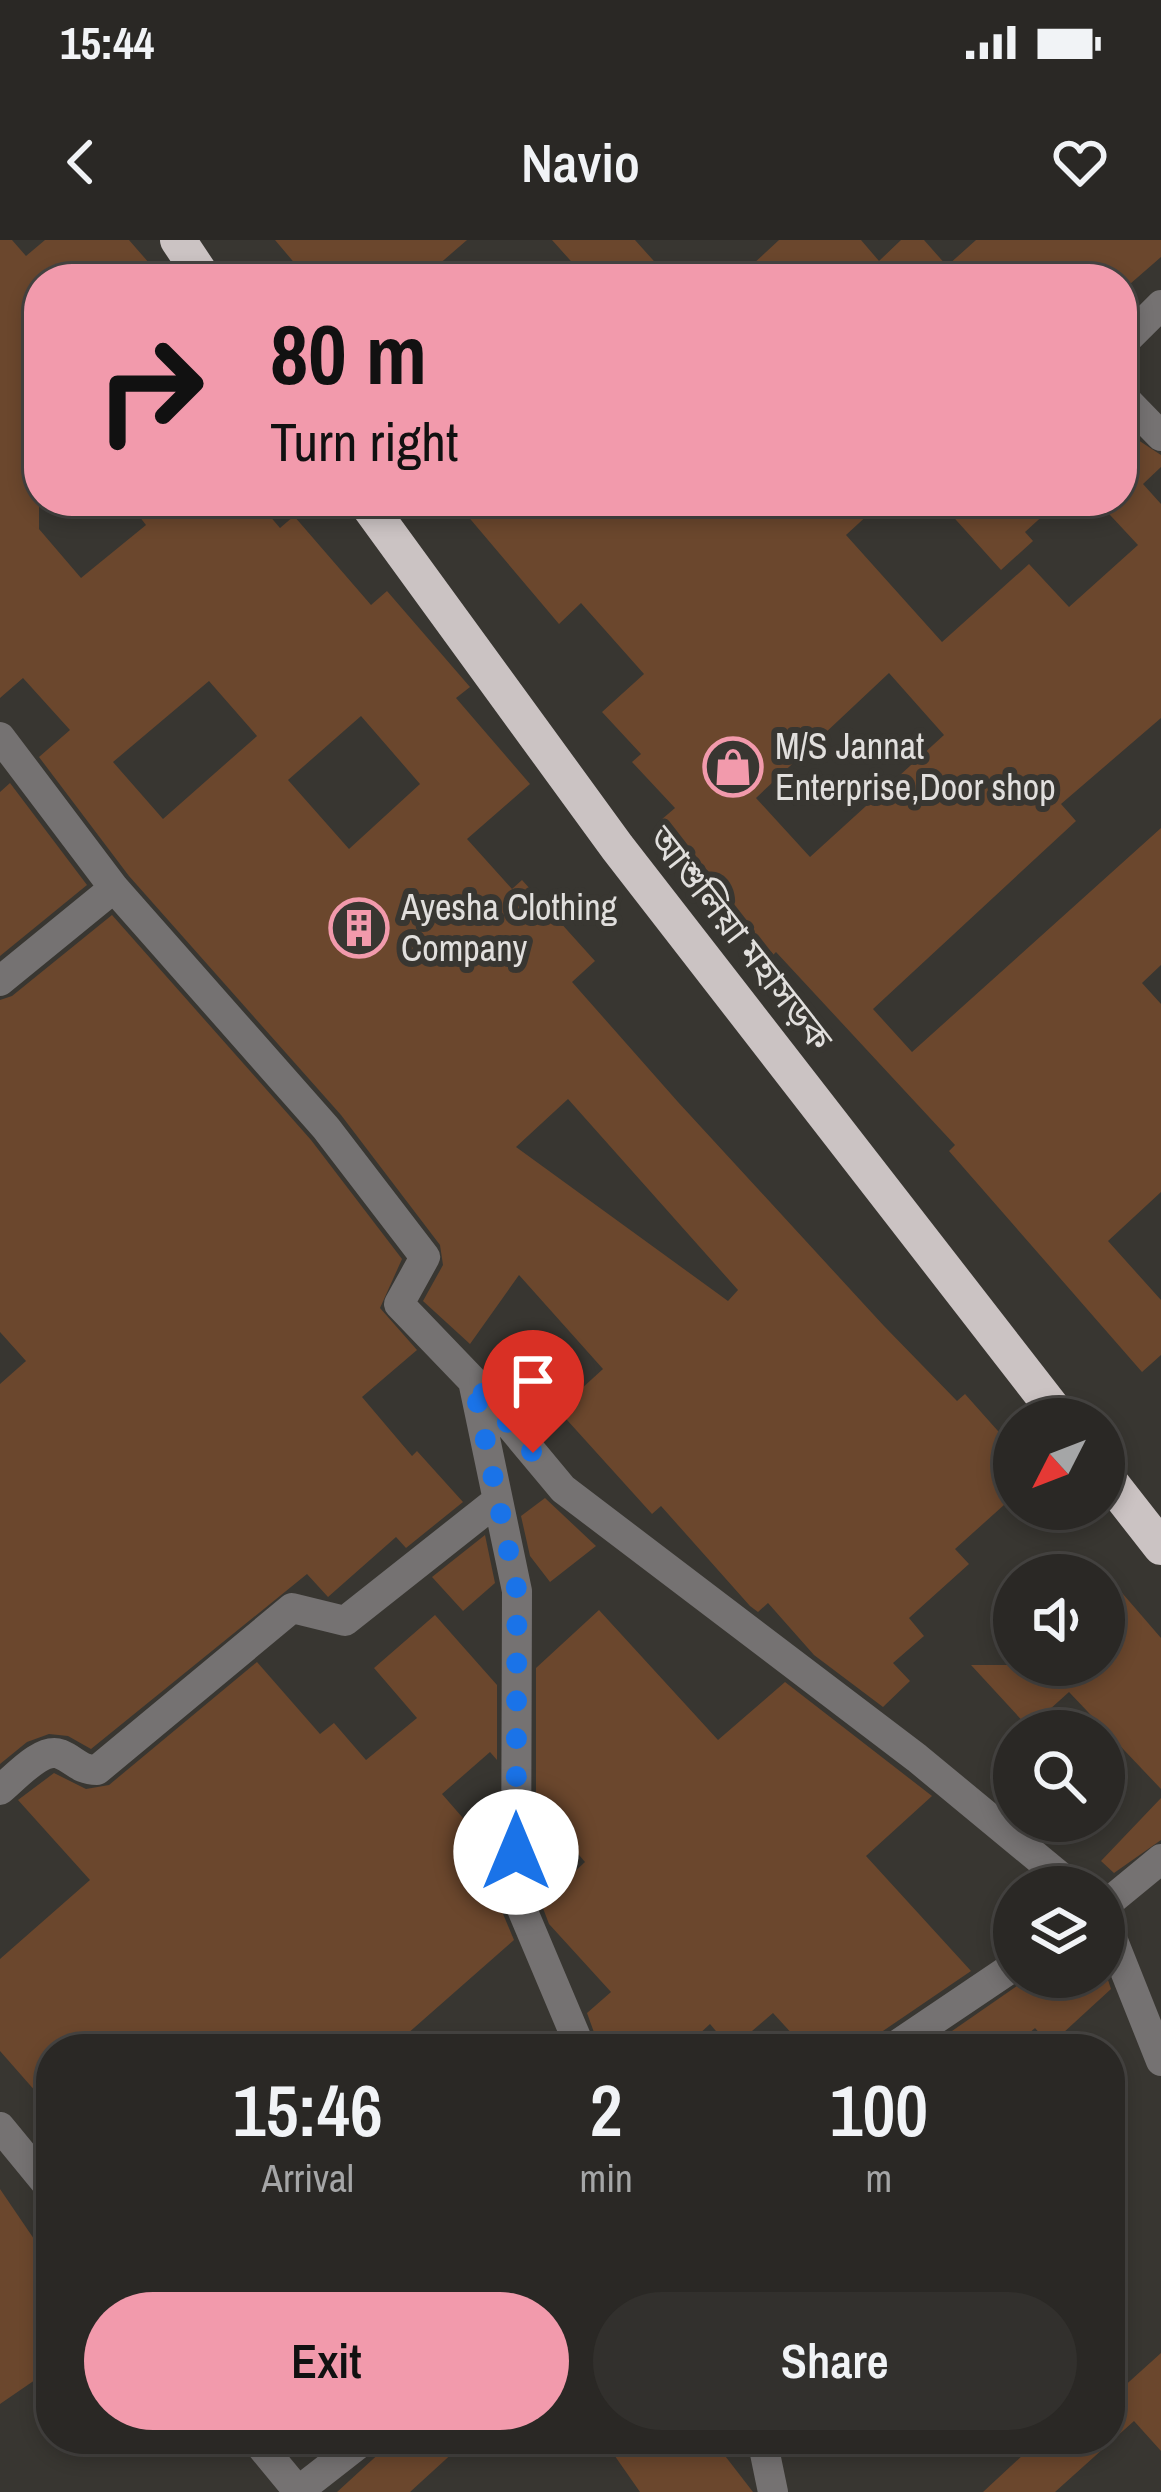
<!DOCTYPE html>
<meta charset="utf-8">
<style>
:root{--surface:#2a2825;--page:#32302d;--text:#f1f3f6;--muted:#a5a6a7;--line:#464442;--accent:#f29aac}
body{margin:0;font-family:"Archivo Narrow","Noto Sans Bengali",sans-serif;background:var(--page);color:var(--text);height:100vh;display:flex;flex-direction:column;font-size:45px;white-space:nowrap}
*{box-sizing:border-box;margin:0}
p{font-size:39px;color:var(--muted)}
.icon{flex:none;width:66px;height:66px;fill:none;stroke:currentColor;stroke-width:2;stroke-linecap:round;stroke-linejoin:round}
.map{position:relative;flex:1;overflow:hidden}
.side{position:absolute;left:36px;top:1794px;width:1089px;height:420px;display:flex;flex-direction:column;background:var(--surface);border-radius:48px;box-shadow:0 6px 18px #0003,0 0 0 3px var(--line)}
.side>*{flex:none}
.hud{position:absolute;left:24px;top:24px;width:1113px;height:252px;border-radius:48px;box-shadow:0 6px 18px #0003,0 0 0 3px var(--line);background:#f29aac;color:#111;overflow:hidden}
.needle{width:78px;rotate:228deg}
.tools{position:absolute;left:993px;top:1158px;display:grid;gap:24px}
.tools a{display:grid;place-items:center;width:132px;height:132px;border-radius:50%;background:var(--surface);box-shadow:0 6px 18px #0003,0 0 0 3px var(--line);font-size:60px}
.pin{position:absolute;display:grid;place-items:center;width:102px;height:102px;color:#fff;margin:-123px -51px;border-radius:50% 50% 50% 0;rotate:-45deg;box-shadow:0 0 12px #0007}
.pin .icon{rotate:45deg}
.me{position:absolute;width:132px;margin:-66px;rotate:0deg;stroke-linejoin:round;filter:drop-shadow(0 0 9px #0008)}
.turn{display:flex;align-items:center;gap:42px;height:252px;padding:0 48px;font-size:54px}
.turn .icon{width:156px;height:156px;stroke-width:2.5}
.turn b{display:block;font-size:84px;line-height:102px}
.eta{display:flex;justify-content:space-evenly;align-items:center;height:204px;text-align:center}
.eta b{font-size:72px;font-weight:600;line-height:84px}
.cta{display:flex;gap:24px;margin-top:auto;padding:24px 48px}
.cta a{flex:1;height:138px;border-radius:72px;background:var(--accent);color:#111;font-size:48px;font-weight:600;line-height:138px;text-align:center}
.cta a+a{background:var(--page);color:var(--text)}
.status{display:flex;justify-content:space-between;align-items:center;height:84px;padding:0 60px;background:var(--surface);direction:ltr}
.status svg{height:33px;fill:currentColor}
header{display:flex;justify-content:space-between;align-items:center;height:156px;padding:0 48px;background:var(--surface);font-size:54px;font-weight:600}
.map>svg:first-child{display:block}
</style>
<div class="status"><b>15:44</b><svg viewBox="0 0 49 12"><path d="M0 12V9h3v3zM5 12V6h3v6zM10 12V3h3v9zM15 12V0h3v12zM26 1h20v11H26zM47 4h2v5h-2z"/></svg></div>
<header><svg class="icon" aria-label="back" viewBox="0 0 24 24"><path d="M15 5l-7 7 7 7"/></svg>Navio<svg class="icon" aria-label="heart" viewBox="0 0 24 24"><path d="M12 20l-8-8c-3-5 5-10 8-4 3-6 11-1 8 4z"/></svg></header>
<div class="map">
<svg width="1161" height="2252" viewBox="0 0 1161 2252">
<rect width="100%" height="100%" fill="#383631"/>
<path fill="#6b472d" fill-rule="evenodd" d="M0,0H12L26,16L45,0H129L163,39H39V289L81,338L146,285L139,276L156,261H257L280,288L294,276L371,365L387,351L470,447L456,458L530,544L467,599L512,649L522,640L595,721L572,742L678,862L884,1086L957,1161L965,1154L1014,1209V1256L955,1309L969,1324L909,1378L924,1396L893,1423L910,1441L883,1467L814,1415L768,1363L758,1372L750,1366L661,1266L652,1274L558,1170L603,1129L519,1035L470,1104L423,1061L443,1025L440,1005L341,875L129,636L39,517L70,490L23,438L0,458ZM209,441L257,496L163,579L113,522ZM361,476L420,544L349,609L288,540ZM568,859L738,1050L728,1061L516,907Z
M275,0H467L422,39H308Z
M552,0H635L670,39H587Z
M779,0H861L879,21L901,0H924L947,26L976,0H1161V17L1130,44L1125,39H737Z
M1135,198L1161,215V227L1143,244L1161,264V478L1061,564L1076,581L873,769L912,812L1161,588V725L1142,743L1161,764V952L1108,1001L1161,1060V1115L1142,1132L949,911L955,905L776,712L772,716L710,648L717,641L661,580L675,568L632,522L641,514L602,472L644,434L581,363L559,384L455,261H883L846,295L942,402L1029,324L1069,367L1138,305L1097,261H1122V210ZM889,433L944,495L810,617L756,558Z
M939,261H1059L1025,292L1033,301L1001,330Z
M10,543L87,645L0,716V552Z
M112,675L311,900L402,1019L380,1068L417,1110L362,1157L412,1216L417,1211L463,1262L406,1308L396,1297L328,1357L307,1334L91,1509L68,1496L49,1494L27,1502L0,1524V1144L26,1121L0,1092V760L12,756Z
M545,1258L596,1306L550,1342L530,1316L521,1276Z
M485,1295L495,1343L463,1371L432,1337Z
M1104,1332L1161,1398V1549L1069,1452L1029,1488L971,1425H1104Z
M599,1370L718,1500L785,1442L932,1556L866,1616L971,1731L880,1793L872,1809H806L773,1773L731,1809L710,1784L683,1809H600L587,1773L611,1752L549,1684L541,1663L585,1622L536,1565V1428Z
M435,1375L497,1445V1520L490,1512L442,1554L497,1617L498,1662L514,1700L390,1809H51V1869L0,1811V1719L90,1640L18,1560L54,1533L86,1549L109,1545L257,1422L320,1494L334,1483L366,1520L417,1478L374,1428Z
M1161,1558V1600L1114,1633L1101,1621Z
M1030,1737H1107L1111,1749L1050,1805L1035,1788L1011,1809H926Z
M0,1949L51,2024V2129L0,2164Z
M1161,2113V2211L1134,2181L1055,2252H983L1024,2214L1010,2199H1110V2159Z
M395,2199H468L410,2252H337Z
M603,2199H712L753,2252H640Z"/>
<g fill="none" stroke-linecap="round" stroke-linejoin="round">
<path stroke="#757272" stroke-width="30" d="M1122,104L1161,65
M1122,156L1161,196
M0,497L114,648L326,888L425,1017L399,1064L473,1141L517,1351L516,1655L581,1809
M0,741L114,648
M478,1147L563,1249L917,1518L1073,1647
M0,1550C14,1539 41,1507 60,1514C75,1520 79,1530 97,1530L292,1368L345,1381L498,1260
M1104,1666L1161,1619
M1104,1678L1161,1821
M891,1809L1014,1726
M0,1887L51,1949
M255,2199L298,2251
M762,2199L773,2252
M297,2252L365,2199"/>
<path stroke="#cbc3c3" stroke-width="36" d="M178,0L204,39
M365,261L617,607L1061,1179
M1104,1234L1161,1307"/>
</g>
<g fill="none" stroke-linecap="round" stroke-linejoin="round">
<path stroke="#1a73e8" stroke-width="21" stroke-dasharray="0 37.8" d="M516,1612L517,1351L473,1141L533,1213"/>
</g>
<defs>
<g id="shop-ring" transform="scale(3)"><circle r="9.5" fill="#383631" stroke="#f29aac" stroke-width="1.5"/><path d="M-5-2.5h2.3a2.7 3.5 0 0 1 5.4 0H5L5.5 6h-11ZM-1.5-2.5h3a1.5 2.3 0 0 0-3 0Z" fill="#f29aac"/></g>
<g id="building-ring" transform="scale(3)"><circle r="9.5" fill="#383631" stroke="#f29aac" stroke-width="1.5"/><path d="M-4-6H4V6H1V3H-1V6H-4ZM-2.5-4.3h1.7v1.8h-1.7ZM.8-4.3h1.7v1.8H.8ZM-2.5-1h1.7V.8h-1.7ZM.8-1h1.7V.8H.8Z" fill="#f29aac"/></g>
</defs>
<g fill-rule="evenodd">
<use href="#shop-ring" x="733" y="527"/>
<use href="#building-ring" x="359" y="688"/>
</g>
<g text-anchor="middle" dominant-baseline="central" stroke-width="12" stroke-linejoin="round" paint-order="stroke">
<g font-size="36" fill="#e1dfdd" stroke="#383631" text-anchor="start">
<text x="775" y="506">M/S Jannat<tspan x="775" dy="41">Enterprise,Door shop</tspan></text>
<text x="401" y="667">Ayesha Clothing<tspan x="401" dy="41">Company</tspan></text>
</g>
<g font-size="36" fill="#e1dfdd" stroke="#383631">
<text transform="translate(741 698) rotate(52)">আশুলিয়া মহাসড়ক</text>
</g>
</g>
</svg>
<div class="tools">
<a><svg class="needle" viewBox="-14 -14 28 28"><path d="M0-13l5 13h-10z" fill="#e53935"/><path d="M0 13l5-13h-10z" fill="#a5a6a7"/></svg></a>
<a><svg class="icon" aria-label="sound" viewBox="0 0 24 24"><path d="M4 9h4l5-4v14l-5-4H4zM17 9q2 3 0 6"/></svg></a>
<a><svg class="icon" aria-label="search" viewBox="0 0 24 24"><circle cx="10" cy="10" r="6"/><path d="M15 15l6 6"/></svg></a>
<a><svg class="icon" aria-label="layers" viewBox="0 0 24 24"><path d="M12 4l9 5-9 5-9-5zM3 14l9 5 9-5"/></svg></a>
</div>
<div class="pin" style="left:533px;top:1213px;background:#d93025"><svg class="icon" aria-label="arrive" viewBox="0 0 24 24"><path d="M6 21V4h12l-3 4 3 4H6"/></svg></div>
<svg class="me" style="left:516px;top:1612px" viewBox="-20 -20 40 40"><circle r="19" fill="#fff"/><path d="M0-13L10 11 0 6-10 11z" fill="#1a73e8"/></svg>
<div class="hud">
<div class="turn"><svg class="icon" aria-label="right" viewBox="0 0 24 24"><path d="M7 20v-9h11M14 6l5 5-5 5"/></svg><div><b>80 m</b>Turn right</div></div>
</div>
<section class="side">
<div class="eta">
<div><b>15:46</b><p>Arrival</p></div>
<div><b>2</b><p>min</p></div>
<div><b>100</b><p>m</p></div>
</div>
<div class="cta"><a>Exit</a><a>Share</a></div>
</section>
</div>
